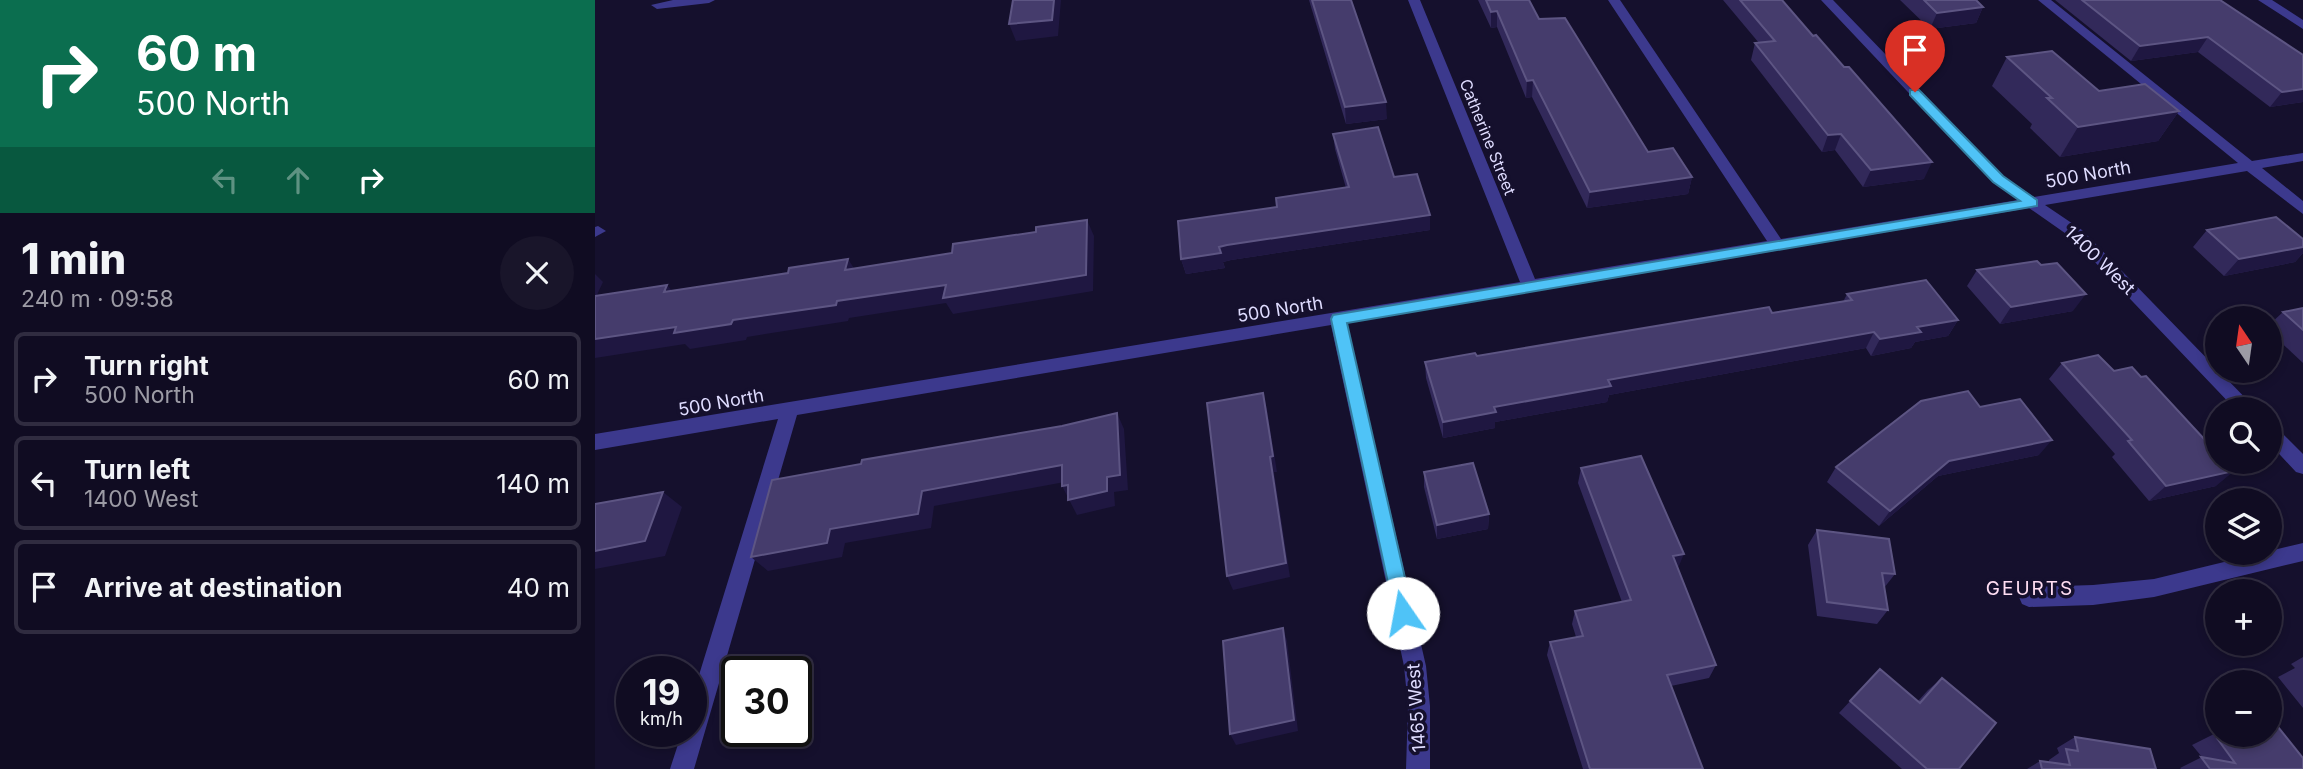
<!DOCTYPE html>
<meta charset="utf-8">
<style>
:root{--surface:#100c22;--page:#19152a;--text:#f1f3f6;--muted:#9c9ba5;--line:#302c40}
body{margin:0;font-family:Inter,sans-serif;background:var(--page);color:var(--text);height:100vh;display:flex;flex-direction:column;font-size:26px;white-space:nowrap}
*{box-sizing:border-box;margin:0}
p{font-size:23px;color:var(--muted)}
.icon{flex:none;width:38px;height:38px;fill:none;stroke:currentColor;stroke-width:2;stroke-linecap:round;stroke-linejoin:round}
.map{position:relative;flex:1;overflow:hidden}
.details{display:flex;flex-direction:column;background:var(--surface);width:595px}
.details>*{flex:none}
.guide{background:#0b6e4f;color:#fff;overflow:hidden}
.needle{width:46px;rotate:347deg}
.controls{position:absolute;left:1610px;top:306px;display:grid;gap:14px}
.controls a{display:grid;place-items:center;width:77px;height:77px;border-radius:50%;background:var(--surface);box-shadow:0 4px 10px #0003,0 0 0 2px var(--line);font-size:35px}
.speed{position:absolute;left:21px;top:656px;display:flex;gap:14px;font-size:35px;font-weight:700;text-align:center}
.speed>*{display:grid;place-content:center;width:91px;height:91px;border-radius:50%;background:var(--surface);box-shadow:0 4px 10px #0003,0 0 0 2px var(--line);line-height:1}
.speed small{font-size:18px;font-weight:400}
.speed .limit{border:4px solid #111;border-radius:10px;background:#fff;color:#111}
.pin{position:absolute;display:grid;place-items:center;width:60px;height:60px;color:#fff;margin:-72px -30px;border-radius:50% 50% 50% 0;rotate:-45deg;box-shadow:0 0 7px #0007}
.pin .icon{rotate:45deg}
.me{position:absolute;width:77px;margin:-38px;rotate:348deg;stroke-linejoin:round;filter:drop-shadow(0 0 5px #0008)}
.turn{display:flex;align-items:center;gap:24px;height:147px;padding:0 21px;font-size:32px}
.turn .icon{width:91px;height:91px;stroke-width:2.5}
.turn b{display:block;font-size:49px;line-height:60px}
.lanes{display:flex;align-items:center;height:66px;padding:0 21px;background:#0003;justify-content:center;gap:35px;direction:ltr}
.lanes .off{opacity:.35}
.round{display:grid;place-items:center;flex:none;width:74px;height:74px;border-radius:37px;background:var(--page)}
.overview{display:flex;align-items:center;justify-content:space-between;height:119px;padding:0 21px}
h1{font-size:42px;font-weight:800;line-height:52px}
ul{padding:0;list-style:none}
li{display:flex;align-items:center;gap:21px;height:94px;margin:0 14px 10px;padding:0 7px;border:4px solid var(--line);border-radius:10px}
li div{flex:1}
li b{display:block;font-size:26px}
li em{font-style:normal}
main{display:flex;flex:1;min-height:0}
.map>svg:first-child{display:block}
</style>
<main>
<section class="details">
<div class="guide">
<div class="turn"><svg class="icon" aria-label="right" viewBox="0 0 24 24"><path d="M7 20v-9h11M14 6l5 5-5 5"/></svg><div><b>60 m</b>500 North</div></div>
<div class="lanes"><svg class="icon off" aria-label="left" viewBox="0 0 24 24"><path d="M17 20v-9H6M10 6l-5 5 5 5"/></svg><svg class="icon off" aria-label="ahead" viewBox="0 0 24 24"><path d="M12 20V5M6 11l6-6 6 6"/></svg><svg class="icon" aria-label="right" viewBox="0 0 24 24"><path d="M7 20v-9h11M14 6l5 5-5 5"/></svg></div>
</div>
<div class="overview"><div><h1>1 min</h1><p>240 m · 09:58</p></div><a class="round"><svg class="icon" aria-label="close" viewBox="0 0 24 24"><path d="M6 6l12 12M18 6L6 18"/></svg></a></div>
<ul>
<li><svg class="icon" aria-label="right" viewBox="0 0 24 24"><path d="M7 20v-9h11M14 6l5 5-5 5"/></svg><div><b>Turn right</b><p>500 North</p></div><em>60 m</em></li>
<li><svg class="icon" aria-label="left" viewBox="0 0 24 24"><path d="M17 20v-9H6M10 6l-5 5 5 5"/></svg><div><b>Turn left</b><p>1400 West</p></div><em>140 m</em></li>
<li><svg class="icon" aria-label="arrive" viewBox="0 0 24 24"><path d="M6 21V4h12l-3 4 3 4H6"/></svg><div><b>Arrive at destination</b></div><em>40 m</em></li>
</ul>
</section>
<div class="map">
<svg width="1708" height="769" viewBox="0 0 1708 769">
<rect width="100%" height="100%" fill="#15102d"/>
<g fill="none" stroke-linecap="round" stroke-linejoin="round">
<path fill="#3c398d" fill-rule="evenodd" d="M78,0H120L114,3L62,9L56,5Z
M813,0H825L940,279L1172,241L1013,0H1025L1186,239L1423,200L1398,182L1226,0H1238L1408,176L1439,197L1643,163L1443,0H1456L1657,161L1708,153V161L1667,168L1708,201V214L1652,171L1450,205L1487,230L1662,410H1641L1477,238L1434,208L752,323L831,666L835,706V769H811L813,706L809,666L736,325L202,415L99,769H75L87,732H96V701L183,419L0,450V434L925,282Z
M1663,0H1677L1708,20V29Z
M3,226L11,231L0,237V227Z
M1675,425L1681,427L1708,454V474L1701,472L1675,444Z
M1708,543V561L1559,597L1498,605L1434,607L1427,604L1424,597L1427,590L1434,587L1498,585L1559,579Z"/>
</g>
<path fill="#32295a" d="M714,0H756L792,119L751,124Z
M883,0H934L944,19L1053,152L1097,177L1093,194L992,208L937,97L931,98L902,27L896,28Z
M1128,0H1187L1329,179L1268,187L1240,150L1227,152L1156,60L1160,43H1164Z
M1305,0H1381L1388,7L1381,23L1335,29Z
M1460,0H1625L1708,102L1675,107L1603,52L1536,61Z
M1412,57L1504,91L1584,111L1563,141L1465,157L1435,128L1437,124L1397,86Z
M738,134L799,177L835,230L636,260L628,262L630,268L591,274L586,259L682,207L751,188L740,149Z
M1612,230L1708,239V253L1700,262L1629,276L1598,247Z
M1382,270L1478,311L1405,324L1372,286Z
M1252,294L1363,320L1353,336L1320,342L1316,348L1276,356L1271,348L1014,395L1012,402L900,422V428L848,438L831,378L830,362L882,356L1248,302Z
M1708,308V363L1675,332V324L1688,312Z
M1467,363L1519,371L1621,486L1554,501L1517,457L1520,454L1454,379Z
M1385,407L1444,455L1343,476L1284,526L1232,482L1241,467Z
M986,468L1083,568L1121,665L1114,678L1076,686L1108,769H988L952,655L955,642L981,637L977,624L980,611L1027,602L983,483Z
M829,472L894,514L893,529L842,539L829,487Z
M1222,530L1300,574L1289,588L1293,610L1282,624L1222,616L1213,545Z
M1708,657V708L1683,677L1700,668L1696,664Z
M1285,669L1323,701L1333,690L1347,678L1364,769H1307L1244,713Z
M1619,734L1708,769H1586L1585,768L1607,757L1597,745Z
M1480,737L1561,769H1432L1445,761L1454,762V760L1464,753L1462,748Z"/>
<path fill="#1f1741" d="M459,0H466L463,36L421,41L414,24Z
M1388,7L1381,23L1335,29L1342,13Z
M902,11V27L896,28V12Z
M1613,37L1603,52L1536,61L1545,46Z
M938,80L937,97L931,98L932,81Z
M1708,89V102L1675,107L1687,92Z
M791,102L792,119L751,124L750,107Z
M1584,111L1563,141L1465,157L1483,127Z
M1246,134L1240,150L1227,152L1233,135Z
M1337,162L1329,179L1268,187L1276,170Z
M1097,177L1093,194L992,208L995,192Z
M835,215V230L636,260L628,262L630,268L591,274L586,259L632,245Z
M492,220L499,236L498,291L358,314L351,303L254,318L253,321L152,337L151,340L95,349L90,344L0,358V339L81,327L138,320L242,301Z
M1708,247V253L1700,262L1629,276L1644,259Z
M253,259L264,276L250,270Z
M0,274L8,282L0,299Z
M72,285L87,302L69,292Z
M1491,294L1478,311L1405,324L1416,307Z
M1363,320L1353,336L1320,342L1316,348L1276,356L1285,339L1322,327Z
M1279,332L1271,348L1014,395L1012,402L900,422V428L848,438V422L899,407L1013,380Z
M668,393L672,409L682,472H679L695,577L638,590L632,576L675,457Z
M522,413L529,429L533,490L519,492L520,506L482,515L467,486L512,477Z
M1457,440L1444,455L1343,476L1284,526L1295,511L1354,461Z
M467,465L475,481L339,506L336,528L250,543L247,557L173,571L156,557L235,529L327,491Z
M1639,471L1621,486L1554,501L1571,486Z
M68,492L87,507L70,556L0,569V551Z
M894,514L893,529L842,539V525Z
M1089,554L1083,568L1072,570L1078,556Z
M688,628L692,641L703,731L641,745L635,734Z"/>
<path fill="#453c6c" stroke="#5d5583" stroke-width="2" d="M418,0H459L457,20L414,24Z
M717,0H756L791,102L750,107Z
M891,0H934L944,19L970,18L1053,152L1078,148L1097,177L995,192L938,80L932,81L902,11L896,12Z
M1145,0H1187L1218,36L1221,35L1249,67H1254L1337,162L1276,170L1246,134L1233,135L1160,43L1180,41Z
M1329,0H1381L1388,7L1342,13Z
M1487,0H1625L1708,55V89L1687,92L1613,37L1545,46Z
M1457,51L1504,91L1550,84L1584,111L1483,127L1452,98H1457L1412,57Z
M783,127L799,177L822,174L835,215L632,245L624,247L626,253L586,259L583,221L682,207L681,198L754,187L738,134Z
M1681,217L1708,239V247L1644,259L1612,230Z
M492,220L491,275L348,298L351,285L242,301L241,305L138,320L136,324L79,333L81,327L0,339V296L72,285L69,292L193,273L194,268L253,259L250,270L357,253L358,244L441,232V227Z
M1442,261L1446,265L1462,263L1491,294L1416,307L1382,270Z
M1331,280L1363,320L1322,327L1326,332L1285,339L1279,332L1013,380L1016,386L899,407L901,412L848,422L830,362L880,353L882,356L1174,307L1177,313L1257,300L1252,294Z
M1708,308V330L1688,312Z
M1503,355L1519,371L1537,367L1546,377L1551,376L1622,453V462H1631L1639,471L1571,486L1533,441L1537,440L1467,363Z
M1373,391L1385,407L1425,399L1457,440L1354,461L1295,511L1241,467L1326,401Z
M668,393L678,456L675,457L691,563L632,576L612,403Z
M522,413L525,475L512,477V491L473,500V485L467,486V465L327,491L323,514L235,529L232,543L156,557L177,480L266,464L267,460L467,426Z
M1046,456L1089,554L1078,556L1121,665L1072,675L1108,769H995L955,642L988,636L980,611L1036,600L986,468Z
M878,463L894,514L842,525L829,472Z
M68,492L50,541L0,551V504Z
M1222,530L1294,539L1300,574L1287,573L1293,610L1232,602Z
M688,628L699,720L635,734L628,641Z
M1285,669L1325,703L1347,678L1401,723L1364,769H1332L1255,701Z
M1675,717L1708,758V769H1615L1606,757L1640,763L1619,734L1622,732V735H1675Z
M1480,737L1555,749L1561,769H1447L1445,761L1475,765L1471,749L1483,751Z"/>
<path fill="#4fc3f7" stroke="#337fa1" stroke-width="2" d="M1315,90H1324L1408,176L1442,200V206L752,323L818,613L815,620L808,622L801,620L736,319L738,315L1425,201L1398,182L1315,95Z"/>
<g text-anchor="middle" dominant-baseline="central" stroke-width="7" stroke-linejoin="round" paint-order="stroke">
<g font-size="16" fill="#dfdcff" stroke="#15102d">
<text transform="translate(893 137) rotate(68)">Catherine Street</text>
</g>
<g font-size="18" fill="#dfdcff" stroke="#15102d">
<text transform="translate(1493 174) rotate(-10)">500 North</text>
<text transform="translate(1505 260) rotate(44)">1400 West</text>
<text transform="translate(685 309) rotate(-9)">500 North</text>
<text transform="translate(126 402) rotate(-10)">500 North</text>
<text transform="translate(821 708) rotate(-94)">1465 West</text>
</g>
<g font-size="19" letter-spacing="2" fill="#ffdef3" stroke="#15102d">
<text x="1435" y="588">GEURTS</text>
</g>
</g>
</svg>
<div class="controls">
<a><svg class="needle" viewBox="-14 -14 28 28"><path d="M0-13l5 13h-10z" fill="#e53935"/><path d="M0 13l5-13h-10z" fill="#9c9ba5"/></svg></a>
<a><svg class="icon" aria-label="search" viewBox="0 0 24 24"><circle cx="10" cy="10" r="6"/><path d="M15 15l6 6"/></svg></a>
<a><svg class="icon" aria-label="layers" viewBox="0 0 24 24"><path d="M12 4l9 5-9 5-9-5zM3 14l9 5 9-5"/></svg></a>
<a>+</a>
<a>−</a>
</div>
<div class="speed"><div>19<small>km/h</small></div><div class="limit">30</div></div>
<div class="pin" style="left:1320px;top:92px;background:#d93025"><svg class="icon" aria-label="arrive" viewBox="0 0 24 24"><path d="M6 21V4h12l-3 4 3 4H6"/></svg></div>
<svg class="me" style="left:808px;top:613px" viewBox="-20 -20 40 40"><circle r="19" fill="#fff"/><path d="M0-13L10 11 0 6-10 11z" fill="#4fc3f7"/></svg>
</div>
</main>
